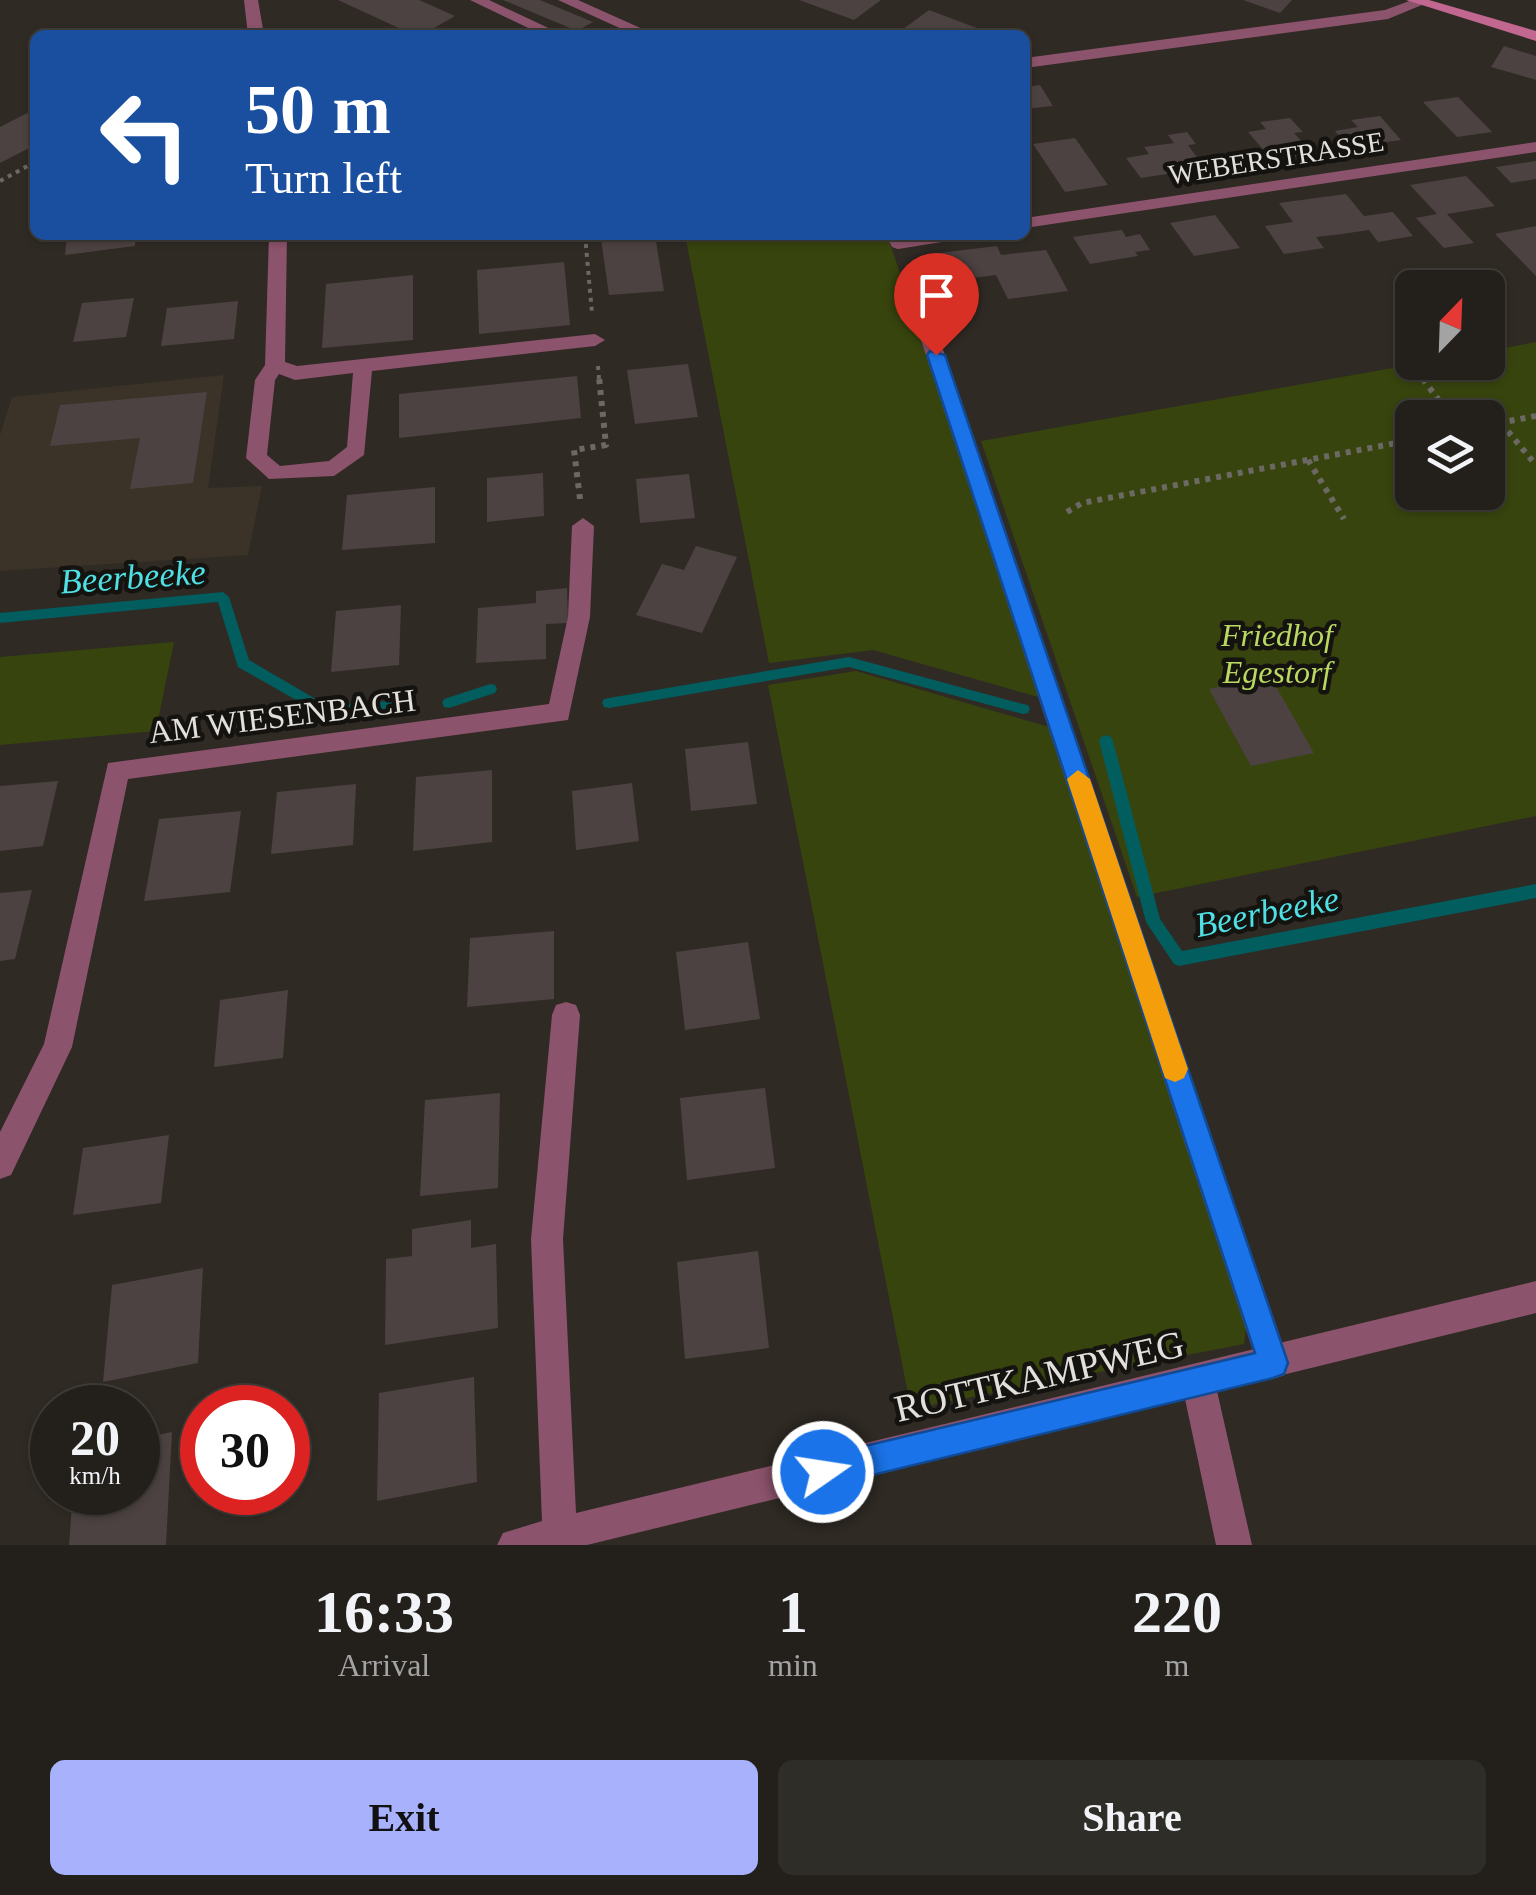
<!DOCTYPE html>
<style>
:root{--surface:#23201b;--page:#2f2d28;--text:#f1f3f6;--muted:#a3a3a3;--line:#403e3a;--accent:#a7b1fc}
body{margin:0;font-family:Georgia,serif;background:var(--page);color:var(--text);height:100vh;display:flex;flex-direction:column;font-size:38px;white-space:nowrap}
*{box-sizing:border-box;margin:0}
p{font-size:32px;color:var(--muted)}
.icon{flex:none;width:55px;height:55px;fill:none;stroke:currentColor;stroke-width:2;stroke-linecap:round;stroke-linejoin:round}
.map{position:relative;height:1545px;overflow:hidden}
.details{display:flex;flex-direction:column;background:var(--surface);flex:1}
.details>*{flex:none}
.hud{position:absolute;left:30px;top:30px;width:1000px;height:210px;border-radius:15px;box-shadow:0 2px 8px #0004,0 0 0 2px var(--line);background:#1a4fa0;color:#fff;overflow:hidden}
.needle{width:65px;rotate:23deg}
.buttons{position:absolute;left:1395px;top:270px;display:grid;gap:20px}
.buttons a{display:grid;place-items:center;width:110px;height:110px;border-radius:15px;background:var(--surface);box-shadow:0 2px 8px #0004,0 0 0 2px var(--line);font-size:50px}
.speed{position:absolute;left:30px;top:1385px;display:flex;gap:20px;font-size:50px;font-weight:700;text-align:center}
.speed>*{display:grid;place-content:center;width:130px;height:130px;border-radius:50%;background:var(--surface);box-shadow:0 2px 8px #0004,0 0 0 2px var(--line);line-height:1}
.speed small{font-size:25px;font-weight:400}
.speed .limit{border:15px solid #d22;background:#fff;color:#111}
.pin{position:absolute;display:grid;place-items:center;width:85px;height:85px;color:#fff;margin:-102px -42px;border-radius:50% 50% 50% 0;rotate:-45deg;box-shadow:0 0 10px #0007}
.pin .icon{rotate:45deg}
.me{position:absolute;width:110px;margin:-55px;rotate:77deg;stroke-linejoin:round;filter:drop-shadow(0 0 8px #0008)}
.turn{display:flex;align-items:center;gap:35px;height:210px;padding:0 50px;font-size:45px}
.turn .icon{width:130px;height:130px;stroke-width:2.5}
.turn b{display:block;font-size:70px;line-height:85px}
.eta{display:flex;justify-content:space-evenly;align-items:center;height:170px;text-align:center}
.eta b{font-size:60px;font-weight:700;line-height:70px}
.primary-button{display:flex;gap:20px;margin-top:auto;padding:20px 50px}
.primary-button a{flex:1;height:115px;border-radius:15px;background:var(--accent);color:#111;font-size:40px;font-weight:700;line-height:115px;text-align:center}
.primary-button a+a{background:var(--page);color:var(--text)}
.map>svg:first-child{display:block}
</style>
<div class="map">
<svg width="1536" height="1545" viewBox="0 0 1536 1545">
<rect width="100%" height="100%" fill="#2f2a24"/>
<path fill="#3b3328" d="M224,375L208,488L262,486L248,555L0,571V435L12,397Z"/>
<path fill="#37440e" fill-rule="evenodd" d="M685,235H887L1045,699L873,650L769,663Z
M1536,342V816L1137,897L981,441L1421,363L1488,362V351ZM1412,418H1488V492H1412Z
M174,642L156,731L0,745V657Z
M856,671L1049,727L1247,1317L1244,1344L911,1409L768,685Z"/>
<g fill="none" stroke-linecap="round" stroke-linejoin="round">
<path fill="#025d5f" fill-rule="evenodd" d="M223,592L229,597L249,660L326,705L391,701L396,702L398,706L396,710L324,716L238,667L218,602L0,623V613Z
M849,657L1023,704L1028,705L1030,709L1028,713L1023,714L849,667L609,708L604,707L602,703L604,699L609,698Z
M490,684L495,685L497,689L495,693L449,708L444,707L442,703L444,699Z
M1106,735L1111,737L1113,741L1160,919L1182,951L1536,884V898L1179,966L1174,964L1146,922L1099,741L1101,737Z"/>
</g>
<path fill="#4c4241" d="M338,0H419L455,16L422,35H394L403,30Z
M503,0H540L593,22L577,31Z
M799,0H881L854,20Z
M1243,0H1292L1280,13Z
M929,10L982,30L975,35H895Z
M1504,46L1536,56V80L1491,67Z
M1040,85L1053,106L1025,109V87Z
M1458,97L1492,132L1457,137L1423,102Z
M35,109V145L0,163V127Z
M1380,116L1401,140L1349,147L1335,131L1358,127L1351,120Z
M1290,118L1303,132L1294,133L1312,153L1272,160L1248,132L1266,129L1260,122Z
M1187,132L1196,144L1188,145L1205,168L1141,178L1126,158L1149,154L1144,147L1174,143L1168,135Z
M1075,138L1108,185L1065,192L1033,144Z
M1536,161V179L1511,183L1496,167Z
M1466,176L1495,206L1447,214L1474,243L1444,248L1416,218L1437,214L1410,185Z
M1346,194L1364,216L1393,212L1413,236L1378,242L1369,230L1342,234L1316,237L1324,248L1284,254L1265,226L1293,222L1279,203Z
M1215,215L1240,248L1194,256L1170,223Z
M1536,226V276L1495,234Z
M1122,230L1126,237L1140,234L1150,250L1135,252L1138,256L1090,264L1073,237Z
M67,235H136L135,246L65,255Z
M655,235L664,291L609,295L601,239Z
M997,246L1001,255L1046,250L1068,291L1008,299L996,275L942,282L930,254Z
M564,262L570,325L479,334L477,270Z
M413,275V340L322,348L326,284Z
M134,298L126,337L73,342L82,303Z
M238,301L234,339L161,346L167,308Z
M688,364L698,417L635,424L627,370Z
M577,376L581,418L399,438V394Z
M207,392L193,483L130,489L140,438L50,446L60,405Z
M543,473L544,516L487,522V478Z
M689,474L695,518L640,523L636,479Z
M435,487V543L342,550L347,495Z
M696,546L737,557L702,633L636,615L662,564L684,570Z
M567,588L568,623L546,624V659L476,663L478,608L536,603V591Z
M401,605L399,665L331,672L336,611Z
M1270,676L1314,753L1251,766L1209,689Z
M748,742L757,804L691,811L685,749Z
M492,770V842L413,851L416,777Z
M58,781L43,846L0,851V786Z
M632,783L639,841L576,850L572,791Z
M356,784L353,845L271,854L277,792Z
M241,811L230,892L144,901L159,819Z
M32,890L15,959L0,961V893Z
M554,931V999L467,1007L470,938Z
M748,942L760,1019L685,1030L676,952Z
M288,990L283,1058L214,1067L220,1000Z
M765,1088L775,1168L687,1180L680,1098Z
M500,1093L498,1188L420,1196L425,1100Z
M169,1135L161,1203L73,1215L83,1148Z
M471,1220V1248L496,1244L498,1328L385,1345L386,1259L412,1256V1229Z
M758,1251L769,1348L685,1359L677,1262Z
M203,1268L198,1363L103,1382L112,1285Z
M474,1377L477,1482L377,1501L379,1393Z
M172,1432L166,1545H69L73,1492H138V1439Z"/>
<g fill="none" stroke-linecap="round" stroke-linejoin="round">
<path stroke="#6c6863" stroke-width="4" stroke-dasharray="4 5" stroke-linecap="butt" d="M0,181L35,162
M585,235L592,313
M598,366L599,379"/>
<path stroke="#6c6863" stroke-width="6" stroke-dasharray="5 6" stroke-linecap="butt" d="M1423,379L1452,418
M1501,423L1536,465
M1488,425L1536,416
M1308,460L1344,519
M580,499L574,450L606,445L599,377
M1067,512L1082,503L1412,440"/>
<path fill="#8c536c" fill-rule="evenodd" d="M470,0H489L557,32L543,35Z
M913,282L922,288L1289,1363L1285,1375L1273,1379L1261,1375L1257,1363L904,288Z"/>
<path fill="#8c536c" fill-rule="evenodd" d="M244,0H258L264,35H248Z
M558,0H578L656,35H635Z
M1412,0L1429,2L1388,19L1025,68V58L1385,10Z
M1536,142V152L1025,228V218Z
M269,235H287L285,362L297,366L595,334L605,340L595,346L372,371L364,455L334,476L269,479L246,458L255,380L265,365ZM353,373L347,447L329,461L280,466L267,455L275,380L279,374L295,380Z
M886,235H957L948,241L898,249L892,247Z
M583,518L594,526L590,617L568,720L128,779L72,1047L11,1175L0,1179V1132L44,1044L108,763L549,704L568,617L572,526Z
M566,1002L576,1005L580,1015L563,1239L576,1513L1536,1281V1313L1217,1391L1252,1545H1216L1185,1399L587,1545H497L503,1533L542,1521L531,1239L552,1015L556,1005Z"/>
<path fill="#c16790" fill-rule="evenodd" d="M1406,0H1429L1536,31V41Z"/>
</g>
<path fill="#1a73e8" stroke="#114b97" stroke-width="2.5" d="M930,351L945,355L1288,1363L1284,1374L1273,1378L823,1487L812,1482L807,1472L812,1461L823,1456L1255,1353L927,355Z"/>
<path fill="#f59e0b" d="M1078,770L1090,779L1188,1069L1184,1078L1175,1082L1165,1078L1162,1069L1067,779Z"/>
<g text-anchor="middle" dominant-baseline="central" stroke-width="9" stroke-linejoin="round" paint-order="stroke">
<g font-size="28" fill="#e3e0dc" stroke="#151310">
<text transform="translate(1276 158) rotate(-9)">WEBERSTRASSE</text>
</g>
<g font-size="32" font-style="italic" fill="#bad960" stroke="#151310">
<text x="1277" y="635">Friedhof<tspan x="1277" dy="37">Egestorf</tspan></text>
</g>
<g font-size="32" fill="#e3e0dc" stroke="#151310">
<text transform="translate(282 716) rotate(-7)">AM WIESENBACH</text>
</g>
<g font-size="35" font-style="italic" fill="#4ee0e4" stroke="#151310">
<text transform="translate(133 577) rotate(-4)">Beerbeeke</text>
<text transform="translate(1267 912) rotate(-11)">Beerbeeke</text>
</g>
<g font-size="38" fill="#e3e0dc" stroke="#151310">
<text transform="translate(1039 1376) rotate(-13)">ROTTKAMPWEG</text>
</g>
</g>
</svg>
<div class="buttons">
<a><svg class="needle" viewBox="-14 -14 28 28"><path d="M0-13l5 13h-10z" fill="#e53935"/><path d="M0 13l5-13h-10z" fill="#a3a3a3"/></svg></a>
<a><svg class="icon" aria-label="layers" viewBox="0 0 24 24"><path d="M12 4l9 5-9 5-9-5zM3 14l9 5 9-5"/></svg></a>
</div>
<div class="speed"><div>20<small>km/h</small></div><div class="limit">30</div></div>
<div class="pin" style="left:936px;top:355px;background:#d93025"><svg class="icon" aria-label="arrive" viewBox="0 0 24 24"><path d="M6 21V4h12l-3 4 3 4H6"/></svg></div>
<svg class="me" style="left:823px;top:1472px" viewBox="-20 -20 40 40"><circle r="17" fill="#1a73e8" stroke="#fff" stroke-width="3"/><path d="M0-11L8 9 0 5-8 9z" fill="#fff"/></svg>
<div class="hud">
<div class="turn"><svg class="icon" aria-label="left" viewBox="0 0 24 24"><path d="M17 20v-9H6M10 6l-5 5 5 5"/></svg><div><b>50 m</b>Turn left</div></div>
</div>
</div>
<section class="details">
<div class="eta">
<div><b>16:33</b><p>Arrival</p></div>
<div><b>1</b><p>min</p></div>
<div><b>220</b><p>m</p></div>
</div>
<div class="primary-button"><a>Exit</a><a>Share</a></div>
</section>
